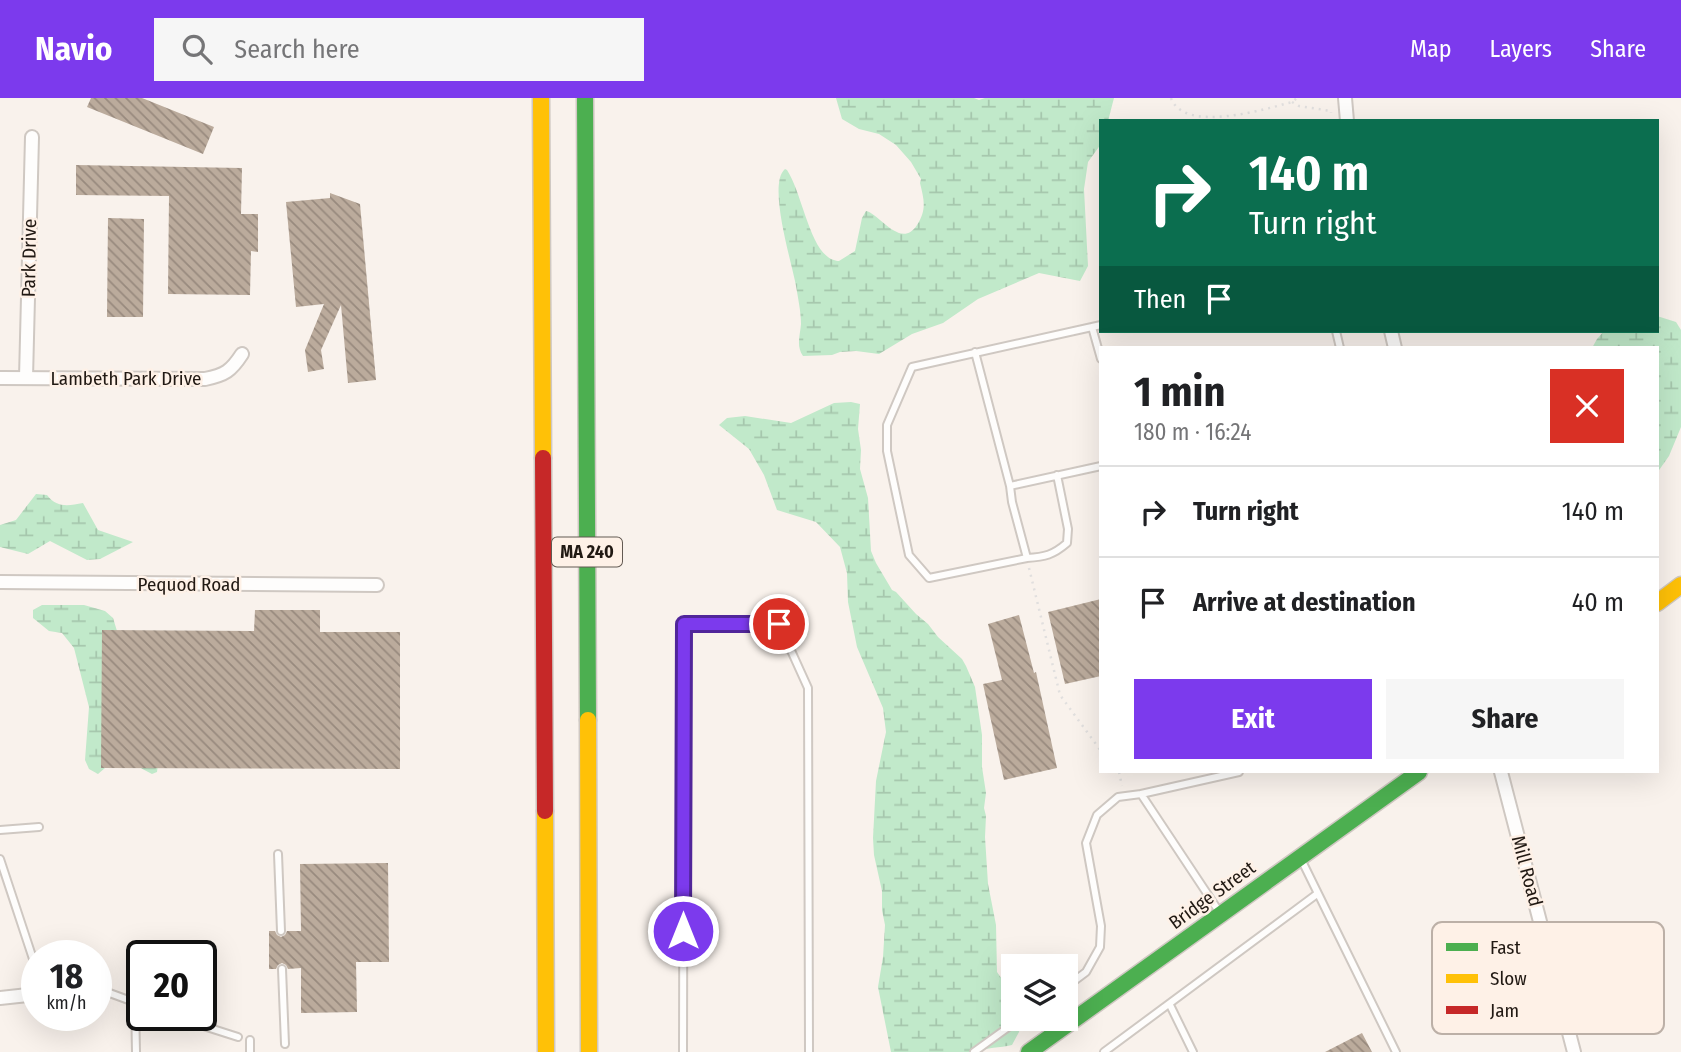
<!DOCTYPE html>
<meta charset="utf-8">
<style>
:root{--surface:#fff;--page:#f6f6f6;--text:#202124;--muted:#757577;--line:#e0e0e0;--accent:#7c3aed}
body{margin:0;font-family:"Fira Sans Condensed",sans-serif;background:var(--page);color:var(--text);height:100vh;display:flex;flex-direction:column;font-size:26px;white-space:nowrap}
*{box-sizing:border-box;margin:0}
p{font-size:23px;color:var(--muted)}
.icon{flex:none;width:38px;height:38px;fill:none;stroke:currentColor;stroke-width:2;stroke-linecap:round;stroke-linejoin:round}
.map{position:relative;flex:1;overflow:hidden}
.details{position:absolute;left:1099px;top:248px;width:560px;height:427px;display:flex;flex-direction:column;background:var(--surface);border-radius:0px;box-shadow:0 7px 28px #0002}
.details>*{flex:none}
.top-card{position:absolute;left:1099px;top:21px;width:560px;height:214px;border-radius:0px;box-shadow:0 7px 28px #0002;background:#0b6e4f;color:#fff;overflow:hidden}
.controls{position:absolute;left:1001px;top:856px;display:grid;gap:14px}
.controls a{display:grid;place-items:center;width:77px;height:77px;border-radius:0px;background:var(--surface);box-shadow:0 7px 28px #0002;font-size:35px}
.speed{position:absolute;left:21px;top:842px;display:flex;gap:14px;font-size:35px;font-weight:700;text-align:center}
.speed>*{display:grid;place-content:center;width:91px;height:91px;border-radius:50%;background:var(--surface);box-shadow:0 7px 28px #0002;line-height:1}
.speed small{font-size:18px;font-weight:400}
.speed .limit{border:4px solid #111;border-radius:10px;background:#fff;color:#111}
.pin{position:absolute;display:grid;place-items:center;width:60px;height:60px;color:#fff;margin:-30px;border:4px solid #fff;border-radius:50%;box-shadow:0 2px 7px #0007}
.me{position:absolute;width:77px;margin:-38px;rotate:0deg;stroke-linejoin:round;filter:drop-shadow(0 0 5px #0008)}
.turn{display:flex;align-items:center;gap:24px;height:147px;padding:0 35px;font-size:32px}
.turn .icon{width:91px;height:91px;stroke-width:2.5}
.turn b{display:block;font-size:49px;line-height:60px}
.then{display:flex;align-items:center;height:66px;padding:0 35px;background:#0003;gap:14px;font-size:26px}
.round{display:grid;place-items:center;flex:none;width:74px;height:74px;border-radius:0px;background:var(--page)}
.head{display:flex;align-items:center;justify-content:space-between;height:119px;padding:0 35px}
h1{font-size:42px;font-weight:700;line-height:52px}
.primary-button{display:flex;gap:14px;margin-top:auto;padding:14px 35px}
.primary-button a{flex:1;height:80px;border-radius:0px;background:var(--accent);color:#fff;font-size:28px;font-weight:700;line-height:80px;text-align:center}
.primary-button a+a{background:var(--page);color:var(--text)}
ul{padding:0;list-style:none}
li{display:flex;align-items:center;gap:21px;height:91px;padding:0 35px;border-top:2px solid var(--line)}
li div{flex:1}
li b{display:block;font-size:26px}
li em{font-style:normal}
header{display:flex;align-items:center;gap:42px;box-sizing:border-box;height:98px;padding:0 35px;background:var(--accent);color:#fff}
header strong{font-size:33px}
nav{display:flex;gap:38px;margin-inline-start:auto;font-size:24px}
.search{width:490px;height:63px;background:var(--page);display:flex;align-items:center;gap:18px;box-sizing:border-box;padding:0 24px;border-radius:0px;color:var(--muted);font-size:26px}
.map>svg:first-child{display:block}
</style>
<header>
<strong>Navio</strong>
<div class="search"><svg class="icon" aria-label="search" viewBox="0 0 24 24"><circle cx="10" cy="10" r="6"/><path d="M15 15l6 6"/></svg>Search here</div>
<nav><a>Map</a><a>Layers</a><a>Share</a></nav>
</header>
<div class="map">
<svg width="1681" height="954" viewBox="0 0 1681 954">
<defs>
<pattern id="wetland-marsh" width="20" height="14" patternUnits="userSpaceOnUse" patternTransform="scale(1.75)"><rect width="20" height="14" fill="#c1e9ca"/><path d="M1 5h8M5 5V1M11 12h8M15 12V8" fill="none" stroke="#a6c7ad"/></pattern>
<pattern id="building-back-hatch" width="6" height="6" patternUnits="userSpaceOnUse" patternTransform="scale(1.75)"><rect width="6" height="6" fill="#bbab9c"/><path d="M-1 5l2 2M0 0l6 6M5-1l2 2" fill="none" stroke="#988a7e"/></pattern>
</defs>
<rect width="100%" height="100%" fill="#f9f2ec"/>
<path fill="url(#wetland-marsh)" d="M836,0H974L979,2L985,0H1114L1108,23H1101V46L1088,64L1084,91L1088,168L1080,183L1039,175L978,201L943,225L912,236L879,256L856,253L840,254L832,257L803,258C796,248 800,238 801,226C801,214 798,200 796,188C792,165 767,86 785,71L787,72C801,93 809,146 828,159C830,161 836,163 839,163L855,153L862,120L866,113C880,116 901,152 917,127C927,111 924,102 920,85L921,81L911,64L896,47L879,36L859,31L842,21Z
M1657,218L1676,224L1681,232V329L1669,358L1657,375V250H1592L1597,241L1604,233H1657Z
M851,304L860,306L858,331L861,352L860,371L868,400L871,453L876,465L892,492L896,494L916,516L928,526L938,539L962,561L966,568L975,589L982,637V669L986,695L984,710L986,718L985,739L988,786L996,827L997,874L1013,897V920L1022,921L1019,934L1012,947C999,950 988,949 975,954H891L878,889L883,859L885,827L882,812V793L874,757L873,740L876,683L886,634L883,610L857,549L848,504L847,475L840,449L816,424L777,412L764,377L749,351L719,327L727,320L745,318L791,325L834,305Z
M36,396L47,397C57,410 68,408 83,405L98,432L133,444L100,461L87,462L50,443L28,456L0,449V427L16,422Z
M42,507H84L105,513L113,520L158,666L157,674L152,676L131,665L112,664L98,676L89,671L85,662L89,609L74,550L62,535L49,533L33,520V512Z"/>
<path fill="url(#building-back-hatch)" d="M91,0H142L214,29L203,56L87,9Z
M76,67L242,70L241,116H258V154L251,153L250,197L168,196L169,98L76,97Z
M330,95L360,106L376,282L348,285L341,207L321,252L324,271L308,274L305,252L324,206L296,209L286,104L330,100Z
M108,120L144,121L143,219H107Z
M1101,501V578L1065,586L1048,514Z
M255,512H320V534H400V671L101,670L102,532L254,533Z
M1019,517L1034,575L1036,574L1057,670L1004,682L983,586L1002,582L988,526Z
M388,765L389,864H356L357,914L301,915V870L288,871L286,867L282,865L278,867L276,871H269V833H275L277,837L281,839L285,837L287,833H301L300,766Z
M1362,935L1372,954H1325Z"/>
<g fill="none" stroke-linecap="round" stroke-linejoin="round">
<g stroke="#cfc8c2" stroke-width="10">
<path id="lane" d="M1101,227L912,269L887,327V353L909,457L929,480L1027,460L1012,404L1010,388L1101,368
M1092,229L1101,261
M1336,233L1340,250
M975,254L1010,388
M1027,460C1045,459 1053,457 1067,445L1068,431L1057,377
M0,732L39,729
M278,756L281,833
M0,761L37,873
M1301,761L1396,954
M1220,815L1141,696L1239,674
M282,871L285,946
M1066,889L1086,874L1100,849L1101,828L1086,745L1097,717L1118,699L1141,696
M96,890L142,907
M135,904L136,954
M1170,907L1193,954
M169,917L238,939
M250,942V954
M683,954L684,526H779L808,590L809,954
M974,954L1021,920
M1104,954L1317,796"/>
</g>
<g stroke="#cfc8c2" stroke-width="16">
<path id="street" d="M1345,0L1347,23
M1391,233L1395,250
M0,280L205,281C225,277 231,273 242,256
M26,280L32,39
M0,484L377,487
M1501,674L1574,954
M0,900L37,896"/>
</g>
<g stroke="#cfc8c2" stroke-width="19">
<path id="fast" d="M585,0L588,622
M1029,954L1419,674"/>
</g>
<g stroke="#cfc8c2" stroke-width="19">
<path id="slow" d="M541,0L543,360
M1657,505L1681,487
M588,622L589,954
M545,713L546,954"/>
</g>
<g stroke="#cfc8c2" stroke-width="19">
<path id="jam" d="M543,360L545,713"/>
</g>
<path stroke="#e1dfde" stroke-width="2.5" stroke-dasharray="2 5" stroke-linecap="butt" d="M1171,0C1184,36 1266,11 1292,4L1297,0
M1292,4L1299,8L1331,13V15
M1029,470L1060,597L1101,653
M1119,674L1122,688"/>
<use href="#lane" stroke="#fefdfc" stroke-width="6"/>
<use href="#street" stroke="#fefdfc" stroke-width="12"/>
<use href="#fast" stroke="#4caf50" stroke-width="16"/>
<use href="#slow" stroke="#ffc107" stroke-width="16"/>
<use href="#jam" stroke="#c62828" stroke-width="16"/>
</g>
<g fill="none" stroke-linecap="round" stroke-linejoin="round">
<g stroke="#51269a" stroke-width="18">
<path id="route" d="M683,833L684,526H779"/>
</g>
<use href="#route" stroke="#7c3aed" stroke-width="12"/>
</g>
<g text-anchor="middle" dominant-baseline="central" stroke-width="5" stroke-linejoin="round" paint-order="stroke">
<rect fill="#fef1e7" stroke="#635a53" stroke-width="2" x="552" y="439.5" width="70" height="29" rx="5"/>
<g font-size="18" font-weight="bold" fill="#211913">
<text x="587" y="454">MA 240</text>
</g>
<g font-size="19" fill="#211913" stroke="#fef1e7">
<text transform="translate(29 160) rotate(-89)">Park Drive</text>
<text x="126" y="280">Lambeth Park Drive</text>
<text x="189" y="486">Pequod Road</text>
<text transform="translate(1527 773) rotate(75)">Mill Road</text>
<text transform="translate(1212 797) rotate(-36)">Bridge Street</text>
</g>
</g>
<rect x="1432" y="824" width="232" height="112" rx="10" fill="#fef1e7" stroke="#bcb0a7" stroke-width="2"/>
<rect x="1446" y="845" width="32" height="8" fill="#4caf50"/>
<rect x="1446" y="876" width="32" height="9" fill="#ffc107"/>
<rect x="1446" y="908" width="32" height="8" fill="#c62828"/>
<g font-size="19" fill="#211913">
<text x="1490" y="856">Fast</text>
<text x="1490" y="887">Slow</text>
<text x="1490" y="919">Jam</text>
</g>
</svg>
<div class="controls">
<a><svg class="icon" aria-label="layers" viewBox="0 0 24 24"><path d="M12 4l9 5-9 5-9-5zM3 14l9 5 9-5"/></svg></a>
</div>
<div class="speed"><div>18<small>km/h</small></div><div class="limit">20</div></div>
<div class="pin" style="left:779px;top:526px;background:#d93025"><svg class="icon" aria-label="arrive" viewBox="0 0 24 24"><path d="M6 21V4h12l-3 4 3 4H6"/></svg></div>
<svg class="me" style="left:683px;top:833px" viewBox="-20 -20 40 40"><circle r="17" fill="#7c3aed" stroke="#fff" stroke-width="3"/><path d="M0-11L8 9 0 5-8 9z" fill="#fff"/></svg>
<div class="top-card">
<div class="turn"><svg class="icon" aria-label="right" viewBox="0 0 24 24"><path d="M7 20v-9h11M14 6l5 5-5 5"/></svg><div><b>140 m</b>Turn right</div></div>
<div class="then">Then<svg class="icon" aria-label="arrive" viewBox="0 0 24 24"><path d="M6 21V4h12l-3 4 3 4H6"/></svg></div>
</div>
<section class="details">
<div class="head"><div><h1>1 min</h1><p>180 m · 16:24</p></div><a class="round" style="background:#d93025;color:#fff"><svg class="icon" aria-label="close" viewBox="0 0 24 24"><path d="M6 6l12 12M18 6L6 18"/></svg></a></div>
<ul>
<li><svg class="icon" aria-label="right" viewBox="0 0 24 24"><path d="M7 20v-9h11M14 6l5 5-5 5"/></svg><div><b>Turn right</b></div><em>140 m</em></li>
<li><svg class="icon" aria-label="arrive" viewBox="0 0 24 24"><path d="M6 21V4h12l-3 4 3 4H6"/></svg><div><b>Arrive at destination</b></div><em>40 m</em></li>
</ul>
<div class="primary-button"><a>Exit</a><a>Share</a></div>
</section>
</div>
